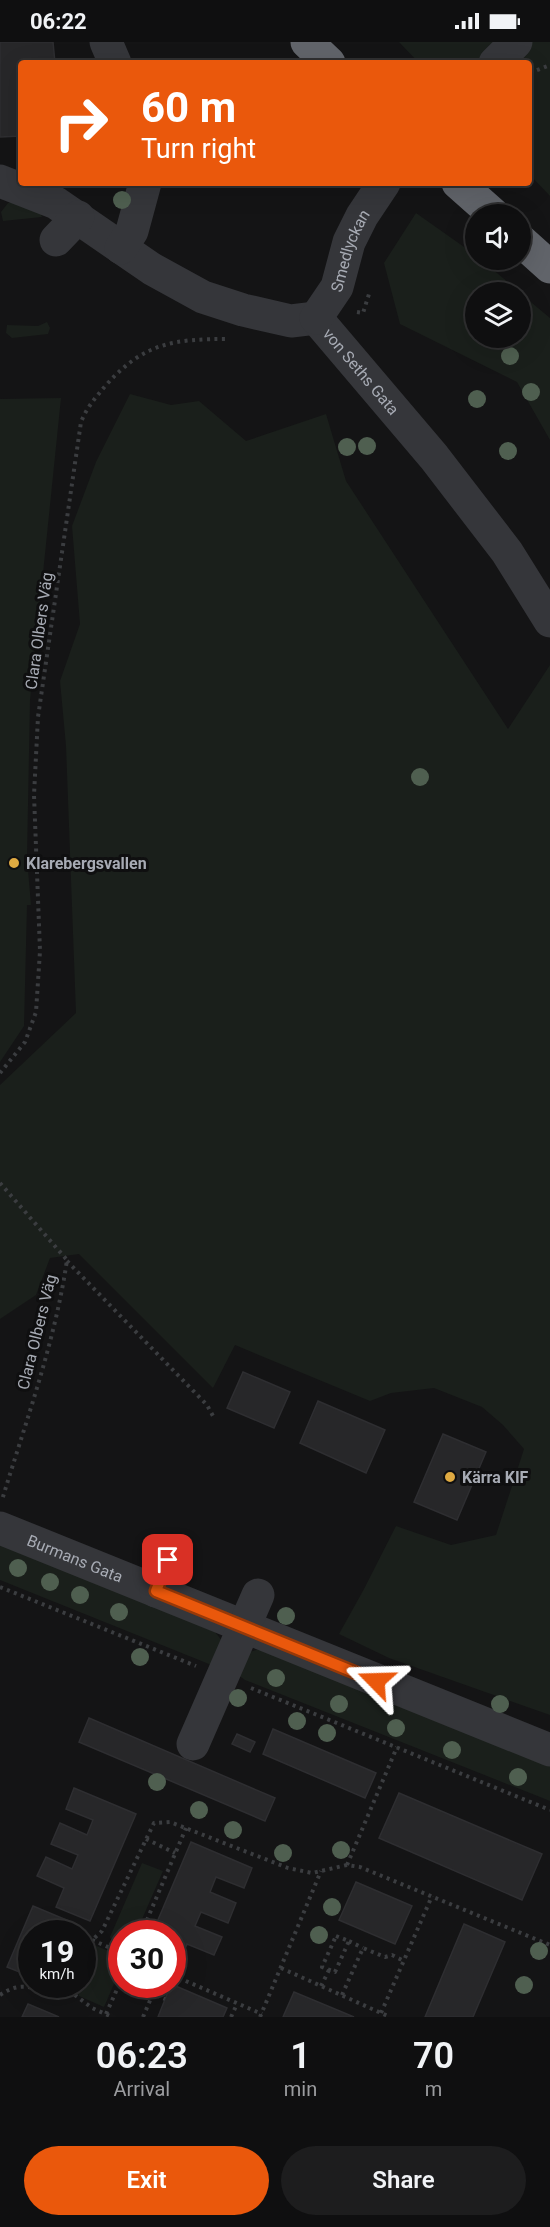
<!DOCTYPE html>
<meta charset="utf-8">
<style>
:root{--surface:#0f0f10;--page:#1d1d1e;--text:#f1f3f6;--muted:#9b9c9f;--line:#2f2f30;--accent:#ea580c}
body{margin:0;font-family:Roboto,sans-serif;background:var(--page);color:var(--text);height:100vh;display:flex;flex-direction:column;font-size:22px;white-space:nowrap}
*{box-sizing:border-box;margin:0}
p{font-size:20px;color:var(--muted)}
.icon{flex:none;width:33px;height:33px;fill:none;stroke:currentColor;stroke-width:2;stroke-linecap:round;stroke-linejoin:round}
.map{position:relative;height:1975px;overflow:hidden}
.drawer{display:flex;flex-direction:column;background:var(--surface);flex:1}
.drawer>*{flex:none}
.banner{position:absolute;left:18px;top:18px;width:514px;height:126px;border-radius:6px;box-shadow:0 6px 24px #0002,0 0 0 2px var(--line);background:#ea580c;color:#fff;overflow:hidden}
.controls{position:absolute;left:465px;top:162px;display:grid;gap:12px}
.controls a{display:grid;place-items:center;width:66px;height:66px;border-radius:50%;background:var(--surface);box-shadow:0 6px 24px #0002,0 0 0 2px var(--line);font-size:30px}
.speed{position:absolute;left:18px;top:1878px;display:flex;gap:12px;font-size:30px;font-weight:700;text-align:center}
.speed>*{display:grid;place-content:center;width:78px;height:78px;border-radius:50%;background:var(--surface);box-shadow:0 6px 24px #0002,0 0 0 2px var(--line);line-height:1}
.speed small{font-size:15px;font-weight:400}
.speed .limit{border:9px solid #d22;background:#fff;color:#111}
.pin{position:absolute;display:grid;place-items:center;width:51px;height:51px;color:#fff;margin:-26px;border-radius:12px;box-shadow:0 3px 9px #0006}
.me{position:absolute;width:66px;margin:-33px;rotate:292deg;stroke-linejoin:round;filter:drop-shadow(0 0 4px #0008)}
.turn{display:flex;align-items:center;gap:21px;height:126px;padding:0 24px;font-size:27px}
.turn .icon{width:78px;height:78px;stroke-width:2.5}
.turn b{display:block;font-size:42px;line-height:51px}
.eta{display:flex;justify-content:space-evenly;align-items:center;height:102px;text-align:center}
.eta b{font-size:36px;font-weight:600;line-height:42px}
.action{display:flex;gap:12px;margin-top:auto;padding:12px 24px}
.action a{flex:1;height:69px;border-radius:36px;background:var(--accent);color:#fff;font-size:24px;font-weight:600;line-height:69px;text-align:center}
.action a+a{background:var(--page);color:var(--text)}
.status{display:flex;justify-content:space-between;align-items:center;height:42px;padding:0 30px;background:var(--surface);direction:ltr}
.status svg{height:16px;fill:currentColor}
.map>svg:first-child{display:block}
</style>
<div class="status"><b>06:22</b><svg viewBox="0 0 49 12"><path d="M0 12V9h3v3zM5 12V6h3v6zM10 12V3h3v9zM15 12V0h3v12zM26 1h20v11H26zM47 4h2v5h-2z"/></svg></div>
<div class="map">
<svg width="550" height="1975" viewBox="0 0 550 1975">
<rect width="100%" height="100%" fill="#141415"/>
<path fill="#1a1f1b" d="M399,0H550V154L530,133V21H419Z
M12,160L39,167L42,175L3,179L1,170L8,161Z
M416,171L474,212L476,218H481L520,250H476V296H520V251L550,276V398L517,340L400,282L384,221Z
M47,280L50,286L48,292L12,296L6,291L7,283L38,284Z
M130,352L171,363L199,359L246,399L326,372L346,439L508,687L550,623V1673L389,1616L339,1592L364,1547L396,1484L451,1503L496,1493L524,1407L503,1383L482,1365L434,1346L391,1351L370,1359L235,1303L213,1346L79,1212L50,1216L36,1253L0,1277V1043L76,971L66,704L60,639L80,582L72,484L96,420Z
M61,356L30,658L27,816L31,863H27L24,984L0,1020V357Z
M0,1501L215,1590L223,1600L214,1624L0,1538Z
M256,1608H262L550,1723V1759L245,1638L238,1633L250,1610Z
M142,1821L163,1829L136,1891L122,1892L121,1907L113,1903L110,1895Z
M94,1903L121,1914V1926L104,1965L79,1954L75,1944L82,1942L83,1928Z"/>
<path fill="#272729" stroke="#2e2e31" stroke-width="1.5" d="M0,0H53L55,21H21V94L0,95Z
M243,1330L290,1350L274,1386L227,1366Z
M318,1359L385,1388L366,1431L300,1401Z
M443,1392L486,1410L457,1478L414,1460Z
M89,1676L275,1756L265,1779L79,1700Z
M273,1687L376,1731L365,1756L263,1712Z
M237,1692L255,1700L250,1710L232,1702Z
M74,1746L136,1772L90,1879L56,1865L64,1846L37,1834L46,1815L72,1827L78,1813L51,1802L60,1781L87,1793L93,1778L66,1767Z
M399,1751L542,1812L522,1858L379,1796Z
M191,1800L252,1826L244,1846L216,1835L210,1850L236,1861L228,1881L201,1870L195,1884L222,1895L214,1913L187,1902L179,1921L172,1918V1892H152Z
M356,1840L412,1864L395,1902L339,1878Z
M33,1864L76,1882L72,1892H32V1935L7,1925Z
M464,1882L505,1900L473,1975H425Z
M171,1942L227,1966L223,1975H158Z
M294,1950L354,1975H283Z
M28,1962L59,1975H22Z"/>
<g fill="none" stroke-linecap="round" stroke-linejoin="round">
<path stroke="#3b3d40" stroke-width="4" stroke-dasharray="3 4.5" stroke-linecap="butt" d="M530,31L550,23
M357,270L363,271L369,252
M0,1031L25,1000L36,970L40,909L34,753L38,675L81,380C87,365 96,355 107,342C145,300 175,297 229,297
M0,1141L67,1218C55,1300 26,1379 2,1458
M67,1219L207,1363L213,1374
M0,1545L196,1624
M251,1646L550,1768
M146,1797L175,1811
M347,1823L397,1705
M141,1892L186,1786
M336,1894L349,1899L335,1930L322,1925Z
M92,1898L122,1911
M349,1899L363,1906
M82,1914L88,1902L102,1889L154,1781L170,1780L288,1826L312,1831L347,1823L360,1825L550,1903
M281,1926L390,1975
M172,1933L262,1972
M69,1942L67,1947L92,1966L112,1975
M148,1942L153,1952L165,1957
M321,1944L329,1928
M0,1953C22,1938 35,1946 58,1956L67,1947
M342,1953L363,1906L385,1915L392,1913L404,1919
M381,1971L432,1854
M106,1972L122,1936
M143,1975L157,1942
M231,1975L237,1962
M260,1975L321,1829"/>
<g stroke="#35363a" stroke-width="33">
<path d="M106,0L115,21"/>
<path d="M495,21L516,0"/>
<path d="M0,139L56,161L152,227L203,255L243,268L291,279L316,276"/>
<path d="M56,198L78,175"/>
<path d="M121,206L132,189L145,141"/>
<path id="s1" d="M316,276L434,415L507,510L550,579"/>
<path id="s2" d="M316,276L337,245L349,200L362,174L384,141"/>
<path id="s3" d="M0,1486L550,1708"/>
<path d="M156,1549L168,1518"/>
<path d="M193,1702L258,1553"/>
</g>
<path stroke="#61646a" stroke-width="33" d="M307,0L329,21
M458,141L493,172
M520,198L550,225"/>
</g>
<g fill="#4f5f50">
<circle cx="122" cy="158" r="9"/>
<circle cx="510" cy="314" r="9"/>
<circle cx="531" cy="350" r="9"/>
<circle cx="477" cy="357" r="9"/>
<circle cx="367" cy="404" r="9"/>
<circle cx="347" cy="405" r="9"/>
<circle cx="508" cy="409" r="9"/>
<circle cx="420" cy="735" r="9"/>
<circle cx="18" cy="1526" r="9"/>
<circle cx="50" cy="1540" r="9"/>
<circle cx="80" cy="1553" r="9"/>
<circle cx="119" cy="1570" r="9"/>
<circle cx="286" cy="1574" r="9"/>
<circle cx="140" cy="1615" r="9"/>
<circle cx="276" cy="1636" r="9"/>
<circle cx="238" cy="1656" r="9"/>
<circle cx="339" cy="1662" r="9"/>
<circle cx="500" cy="1662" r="9"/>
<circle cx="297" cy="1679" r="9"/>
<circle cx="396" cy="1686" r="9"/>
<circle cx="327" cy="1691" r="9"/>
<circle cx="452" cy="1708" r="9"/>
<circle cx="518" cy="1735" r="9"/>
<circle cx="157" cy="1740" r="9"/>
<circle cx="199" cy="1768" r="9"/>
<circle cx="233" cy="1788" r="9"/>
<circle cx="341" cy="1808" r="9"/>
<circle cx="283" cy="1811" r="9"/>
<circle cx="332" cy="1865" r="9"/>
<circle cx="319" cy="1893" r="9"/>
<circle cx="539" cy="1909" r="9"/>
<circle cx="524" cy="1943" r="9"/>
</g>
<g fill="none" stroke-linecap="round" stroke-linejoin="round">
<g stroke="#983908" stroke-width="15">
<path id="route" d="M168,1518L156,1549L376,1639"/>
</g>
<use href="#route" stroke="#ea580c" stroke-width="10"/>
</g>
<g fill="#dfaa42" stroke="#0f0f10" stroke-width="2">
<circle cx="14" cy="821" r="6"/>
<circle cx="450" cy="1435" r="6"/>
</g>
<g text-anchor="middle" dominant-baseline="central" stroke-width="6" stroke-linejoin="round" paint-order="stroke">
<g font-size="16" fill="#a7abb4" stroke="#0f0f10">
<text stroke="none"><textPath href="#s2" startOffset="76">Smedlyckan</textPath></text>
<text stroke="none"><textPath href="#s1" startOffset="70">von Seths Gata</textPath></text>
<text transform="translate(39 589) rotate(-82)">Clara Olbers Väg</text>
<text transform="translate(37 1290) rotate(-76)">Clara Olbers Väg</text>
<text stroke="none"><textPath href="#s3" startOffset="81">Burmans Gata</textPath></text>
</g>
<g font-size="16" font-weight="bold" fill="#a7abb4" stroke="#0f0f10" text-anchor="start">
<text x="26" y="821">Klarebergsvallen</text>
<text x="462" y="1435">Kärra KIF</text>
</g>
</g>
</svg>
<div class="controls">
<a><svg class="icon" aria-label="sound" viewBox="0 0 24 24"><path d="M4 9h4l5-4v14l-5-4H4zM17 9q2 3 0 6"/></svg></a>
<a><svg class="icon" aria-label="layers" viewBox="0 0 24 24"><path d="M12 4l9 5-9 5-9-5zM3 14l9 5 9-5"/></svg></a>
</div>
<div class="speed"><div>19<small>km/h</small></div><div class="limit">30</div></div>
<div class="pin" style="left:168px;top:1518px;background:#d93025"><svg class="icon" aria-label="arrive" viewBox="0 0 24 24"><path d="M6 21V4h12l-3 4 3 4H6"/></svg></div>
<svg class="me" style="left:376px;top:1639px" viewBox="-20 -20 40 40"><path d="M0-17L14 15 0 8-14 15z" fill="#ea580c" stroke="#fff" stroke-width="4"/></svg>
<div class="banner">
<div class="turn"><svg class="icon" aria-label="right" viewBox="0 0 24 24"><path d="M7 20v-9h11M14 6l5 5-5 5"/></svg><div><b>60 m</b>Turn right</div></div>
</div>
</div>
<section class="drawer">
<div class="eta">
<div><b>06:23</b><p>Arrival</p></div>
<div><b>1</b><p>min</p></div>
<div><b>70</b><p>m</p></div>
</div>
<div class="action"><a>Exit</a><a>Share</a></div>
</section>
